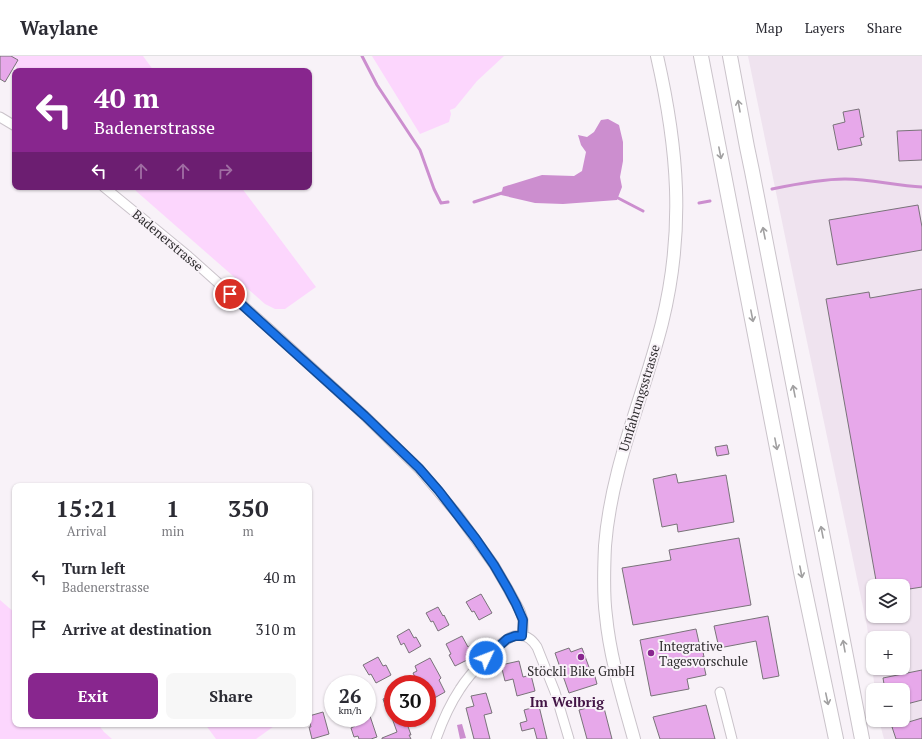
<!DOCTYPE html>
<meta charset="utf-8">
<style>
:root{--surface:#fff;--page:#f7f7f7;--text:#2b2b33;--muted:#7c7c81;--line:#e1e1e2;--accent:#88268e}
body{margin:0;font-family:"PT Serif",serif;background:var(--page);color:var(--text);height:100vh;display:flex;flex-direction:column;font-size:15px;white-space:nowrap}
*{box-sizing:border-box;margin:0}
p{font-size:13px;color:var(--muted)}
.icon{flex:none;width:22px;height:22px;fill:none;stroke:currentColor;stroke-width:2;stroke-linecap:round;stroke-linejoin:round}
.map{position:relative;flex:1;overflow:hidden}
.side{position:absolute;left:12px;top:427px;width:300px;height:244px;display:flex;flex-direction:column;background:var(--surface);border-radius:8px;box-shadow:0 1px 3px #0004}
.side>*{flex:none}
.banner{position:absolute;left:12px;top:12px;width:300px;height:122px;border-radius:8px;box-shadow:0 1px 3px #0004;background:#88268e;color:#fff;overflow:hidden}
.buttons{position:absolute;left:866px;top:523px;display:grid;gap:8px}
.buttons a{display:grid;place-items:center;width:44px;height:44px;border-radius:8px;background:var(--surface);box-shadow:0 1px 3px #0004;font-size:20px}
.speed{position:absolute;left:324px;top:619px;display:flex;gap:8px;font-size:20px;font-weight:700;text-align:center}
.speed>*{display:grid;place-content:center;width:52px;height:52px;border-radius:50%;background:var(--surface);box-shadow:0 1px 3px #0004;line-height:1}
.speed small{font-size:10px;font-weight:400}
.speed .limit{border:6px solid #d22;background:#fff;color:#111}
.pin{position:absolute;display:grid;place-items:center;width:34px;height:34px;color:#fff;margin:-17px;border:2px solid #fff;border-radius:50%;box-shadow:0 1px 4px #0007}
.me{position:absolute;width:44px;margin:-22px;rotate:47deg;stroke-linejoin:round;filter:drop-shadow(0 0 3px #0008)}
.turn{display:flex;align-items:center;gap:14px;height:84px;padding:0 16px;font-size:18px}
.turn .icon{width:52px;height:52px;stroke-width:2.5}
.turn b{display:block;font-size:28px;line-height:34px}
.lanes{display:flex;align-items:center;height:38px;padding:0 16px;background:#0003;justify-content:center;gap:20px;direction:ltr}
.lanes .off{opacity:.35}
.eta{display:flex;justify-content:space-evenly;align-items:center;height:68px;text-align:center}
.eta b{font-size:24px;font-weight:800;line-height:28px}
.cta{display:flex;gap:8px;margin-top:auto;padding:8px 16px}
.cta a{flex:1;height:46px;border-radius:8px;background:var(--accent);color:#fff;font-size:16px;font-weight:800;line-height:46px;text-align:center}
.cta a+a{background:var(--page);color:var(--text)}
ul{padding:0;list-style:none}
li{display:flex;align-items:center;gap:12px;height:52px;padding:0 16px}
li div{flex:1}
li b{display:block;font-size:15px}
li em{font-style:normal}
header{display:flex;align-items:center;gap:24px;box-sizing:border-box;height:56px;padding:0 20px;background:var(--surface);border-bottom:1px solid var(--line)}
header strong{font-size:19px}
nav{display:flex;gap:22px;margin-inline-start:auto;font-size:14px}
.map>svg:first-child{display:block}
</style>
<header>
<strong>Waylane</strong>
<nav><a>Map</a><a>Layers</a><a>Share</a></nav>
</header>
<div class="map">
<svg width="922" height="683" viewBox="0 0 922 683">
<rect width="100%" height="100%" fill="#f8f2f8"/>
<path fill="#efe3ef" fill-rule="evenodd" d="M748,0H922V683H884L879,664H903V634H875L867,570L794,224ZM873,530H903V560H873ZM873,582H903V612H873Z"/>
<path fill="#fcd6fd" d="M8,0H143L154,15H19Z
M372,0H504L477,25L455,52L450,54L451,58L449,66L420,78Z
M133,131H241L316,231L285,253H275L265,248L136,135Z
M0,544L15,557V668H98L104,676L112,683H0Z
M205,668H277L256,683H216Z"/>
<path fill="#cc8ecf" d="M608,63L619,69L623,86V105L620,121L622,131L617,144L563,148L535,147L501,139L503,131L542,119L574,120L582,115L586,96L581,89L578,79L587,81L594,76L601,64Z
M462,668L466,682L460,683L457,669Z"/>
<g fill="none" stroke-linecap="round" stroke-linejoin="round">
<path stroke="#cc8ecf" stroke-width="3" d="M362,0L377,29L420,94L434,133L441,147L448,146
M772,133C796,128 821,123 845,123C871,123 896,130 922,131
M618,142L643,155
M474,146L502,137
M699,147L710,145"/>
</g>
<path fill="#e7a8ea" stroke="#797379" d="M0,0H11L18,4L5,26L0,23Z
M859,53L864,81L860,82L862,89L838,94L833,69L845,66L843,56Z
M922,74V104L899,105L897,75Z
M918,149L922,171V194L837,209L829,164Z
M922,233V531L903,534V530H877L826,243L869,236L870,242Z
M727,389L729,398L717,400L715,391Z
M676,418L678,427L726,419L734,466L678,476L677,468L662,471L653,423Z
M739,482L751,549L633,569L622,512L671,504L669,494Z
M481,538L492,557L479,564L474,555L472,556L466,546Z
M438,551L443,560L444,559L449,569L438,575L433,565L431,566L426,557Z
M768,560L779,620L763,623L756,585L719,592L714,570Z
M409,573L414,582L416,581L421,590L409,597L404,587L401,589L397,580Z
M696,573L700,591H702L704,601H702L706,619L687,623L689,633L651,640L640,584Z
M462,580L468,591L472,589L477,599L455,610L449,599L451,598L446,588Z
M569,592L571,596L582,592L590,614L593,613L597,628L569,637L555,597Z
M378,601L383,610L386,609L391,619L376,627L371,618L369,619L363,609Z
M430,602L441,622L439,624L445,636L429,645L427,640V628H424L422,624L418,627L413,617L417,615L415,610Z
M519,605L523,621L531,619L535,635L517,640L513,623L505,625L501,609Z
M922,614V644L903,649V634H885L883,622Z
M486,637L492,657L484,659L490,683H474L466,652L474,650L471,640Z
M393,639V653L387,655L383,643Z
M603,648L612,683H587L579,654Z
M706,649L715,683H660L653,661Z
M539,650L547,683H537L534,672L522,675L520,667L527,665L524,654Z
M323,656L329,678L312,683L309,671H311L309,664V660Z
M370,660L377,681L371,683H359L358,680L354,681L351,672L355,670L353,665L362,662H367V661Z
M392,662H405L411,679H409L411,683H382V682L397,676Z
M922,662V683H896L892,671Z"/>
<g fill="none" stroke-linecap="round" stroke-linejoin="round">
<g stroke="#cac3ca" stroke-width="11">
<path id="minor" d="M0,61L15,70
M104,131L148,167L188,200L273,276L365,360L419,413L458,459L494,509L508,533L520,555L523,564V580
M720,636L732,683
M436,683C442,666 450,648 460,633C468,620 500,584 514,580C524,577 532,583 537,591L555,636L569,683"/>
</g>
<g stroke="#cac3ca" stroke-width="14">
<path id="major" d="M634,683C623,643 610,602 606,560C603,538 604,512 605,490C611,412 643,342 662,267C685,174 678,92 657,0"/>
</g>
<g stroke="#cac3ca" stroke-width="16">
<path id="highway" d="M701,0L802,521L836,683
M730,0L747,91L752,115L862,683"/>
</g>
<use href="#minor" stroke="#fff" stroke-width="9"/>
<use href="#major" stroke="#fff" stroke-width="12"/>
<use href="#highway" stroke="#fff" stroke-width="14"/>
</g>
<defs><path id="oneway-shaft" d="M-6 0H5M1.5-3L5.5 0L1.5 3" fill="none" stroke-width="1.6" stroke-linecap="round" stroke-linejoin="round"/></defs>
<g stroke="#a1a0a1">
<use href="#oneway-shaft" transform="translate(739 50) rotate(-100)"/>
<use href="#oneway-shaft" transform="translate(720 97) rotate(79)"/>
<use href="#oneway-shaft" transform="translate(764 177) rotate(-101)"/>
<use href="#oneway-shaft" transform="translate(752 260) rotate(79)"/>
<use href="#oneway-shaft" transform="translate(794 335) rotate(-101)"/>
<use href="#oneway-shaft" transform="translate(776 388) rotate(79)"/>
<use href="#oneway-shaft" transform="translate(822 476) rotate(-101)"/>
<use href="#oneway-shaft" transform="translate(801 516) rotate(79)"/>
<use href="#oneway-shaft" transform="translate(844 590) rotate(-100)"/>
<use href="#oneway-shaft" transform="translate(827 643) rotate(78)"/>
</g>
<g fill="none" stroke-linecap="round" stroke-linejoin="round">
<g stroke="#114b97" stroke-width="10">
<path id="route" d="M230,238L365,360L419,412L439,435L476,483L494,509L508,533L516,548L523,564L522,580H515L507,583L486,602"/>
</g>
<use href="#route" stroke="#1a73e8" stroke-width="7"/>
</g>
<g fill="#88268e" stroke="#f8f2f8" stroke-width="1.5">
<circle cx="651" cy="597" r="4"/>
<circle cx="581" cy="601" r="4"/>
</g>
<g text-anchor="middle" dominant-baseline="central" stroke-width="4" stroke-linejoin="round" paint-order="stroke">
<g font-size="13" fill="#2e2c2e" stroke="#f8f2f8">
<text transform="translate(168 184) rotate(40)">Badenerstrasse</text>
<text transform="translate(639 342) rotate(-73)">Umfahrungsstrasse</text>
</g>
<g font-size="13" fill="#2e2c2e" stroke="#f8f2f8" text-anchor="start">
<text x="659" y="590">Integrative<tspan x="659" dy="15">Tagesvorschule</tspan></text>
<text x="581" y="615" text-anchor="middle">Stöckli Bike GmbH</text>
</g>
<g font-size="14" font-weight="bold" fill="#421445" stroke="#f8f2f8">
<text x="567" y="645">Im Welbrig</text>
</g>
</g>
</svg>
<div class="buttons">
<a><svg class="icon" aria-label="layers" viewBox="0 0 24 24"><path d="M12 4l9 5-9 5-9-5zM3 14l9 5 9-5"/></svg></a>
<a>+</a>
<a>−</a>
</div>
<div class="speed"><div>26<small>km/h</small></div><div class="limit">30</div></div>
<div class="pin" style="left:230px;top:238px;background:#d93025"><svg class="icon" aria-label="arrive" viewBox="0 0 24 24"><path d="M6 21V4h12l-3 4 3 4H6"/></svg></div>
<svg class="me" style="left:486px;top:602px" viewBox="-20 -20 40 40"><circle r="17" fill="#1a73e8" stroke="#fff" stroke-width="3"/><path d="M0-11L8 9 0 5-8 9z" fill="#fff"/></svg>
<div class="banner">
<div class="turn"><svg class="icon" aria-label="left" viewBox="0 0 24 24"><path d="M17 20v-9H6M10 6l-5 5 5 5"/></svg><div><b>40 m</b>Badenerstrasse</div></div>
<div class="lanes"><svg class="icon" aria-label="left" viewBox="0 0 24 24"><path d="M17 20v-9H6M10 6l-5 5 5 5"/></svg><svg class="icon off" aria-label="ahead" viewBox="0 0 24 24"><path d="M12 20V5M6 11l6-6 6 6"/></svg><svg class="icon off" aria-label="ahead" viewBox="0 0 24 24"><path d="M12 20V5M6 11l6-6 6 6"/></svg><svg class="icon off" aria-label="right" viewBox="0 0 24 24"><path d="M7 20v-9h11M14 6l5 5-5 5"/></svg></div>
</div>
<section class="side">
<div class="eta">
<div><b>15:21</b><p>Arrival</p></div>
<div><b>1</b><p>min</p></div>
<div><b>350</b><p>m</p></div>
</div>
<ul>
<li><svg class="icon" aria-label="left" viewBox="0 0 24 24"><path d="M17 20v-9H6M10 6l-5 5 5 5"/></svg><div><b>Turn left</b><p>Badenerstrasse</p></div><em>40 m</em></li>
<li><svg class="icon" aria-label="arrive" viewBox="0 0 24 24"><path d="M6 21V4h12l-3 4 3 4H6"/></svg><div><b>Arrive at destination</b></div><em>310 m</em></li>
</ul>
<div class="cta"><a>Exit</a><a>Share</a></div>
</section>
</div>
